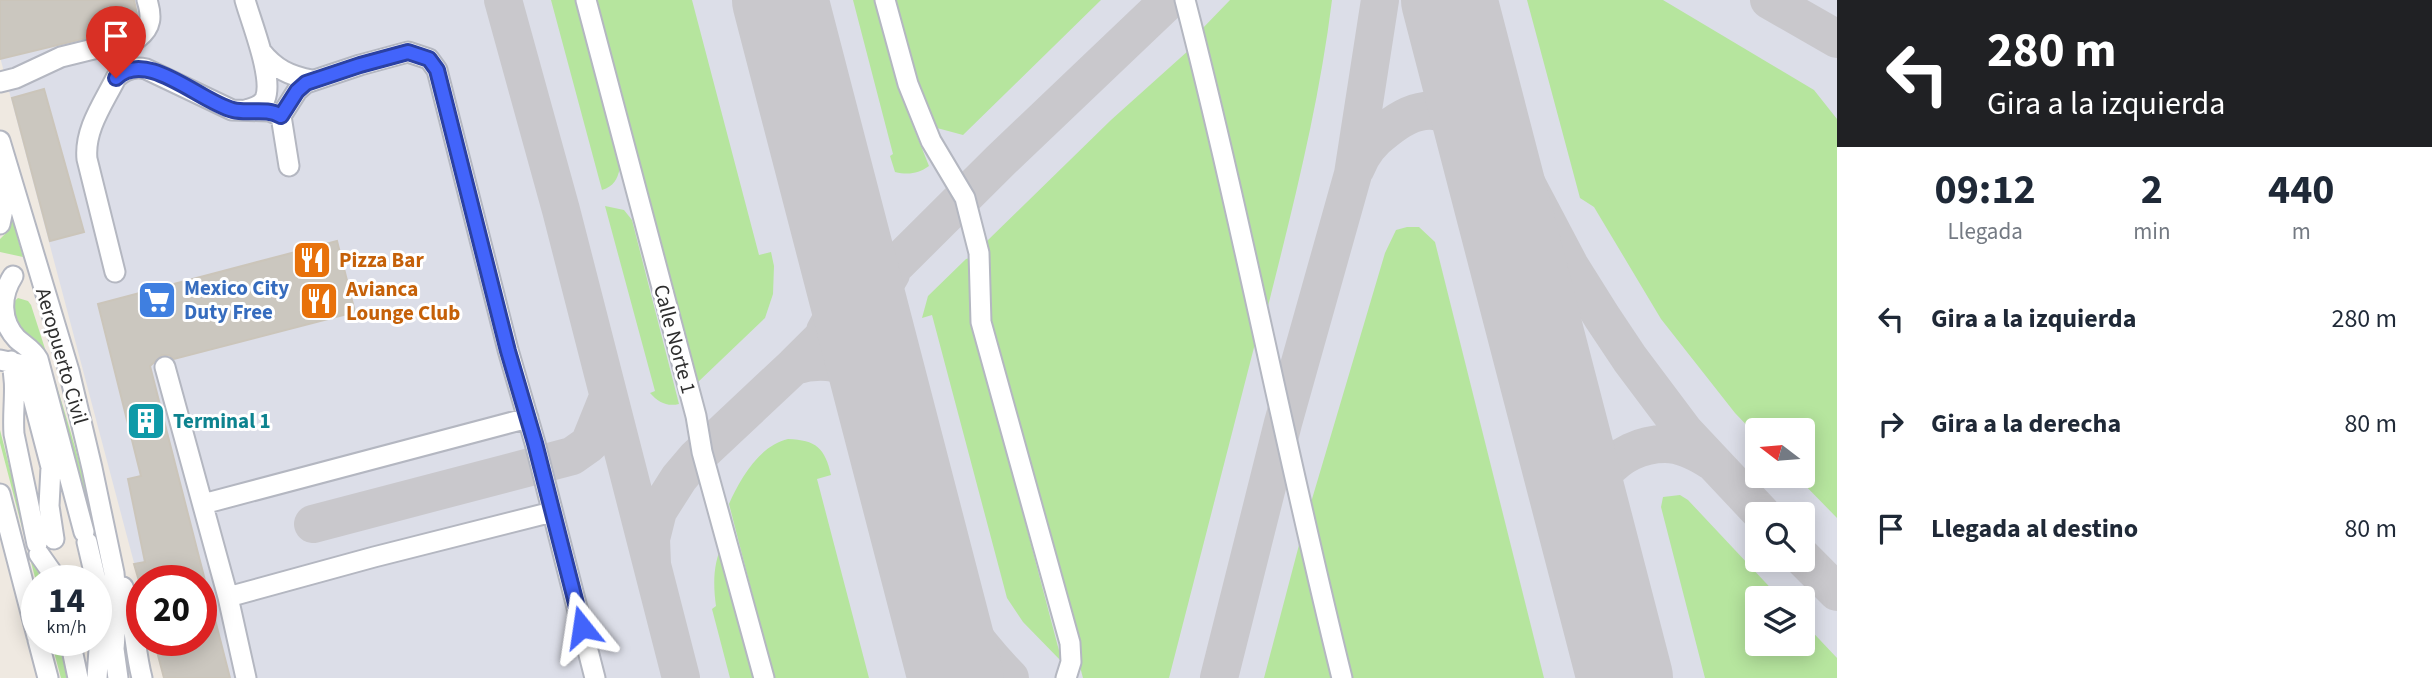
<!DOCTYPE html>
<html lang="es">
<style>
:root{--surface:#fff;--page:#f6f6f7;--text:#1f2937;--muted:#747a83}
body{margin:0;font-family:"Source Sans 3",sans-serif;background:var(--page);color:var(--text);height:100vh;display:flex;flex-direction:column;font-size:26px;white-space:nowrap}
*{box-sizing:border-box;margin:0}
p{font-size:23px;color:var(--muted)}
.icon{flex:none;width:38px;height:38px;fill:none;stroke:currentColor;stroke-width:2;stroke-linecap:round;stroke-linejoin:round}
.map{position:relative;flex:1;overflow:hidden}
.drawer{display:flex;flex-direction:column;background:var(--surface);width:595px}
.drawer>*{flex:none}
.guide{background:#202124;color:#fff;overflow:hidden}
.needle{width:46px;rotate:286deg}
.controls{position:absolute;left:1745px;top:418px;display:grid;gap:14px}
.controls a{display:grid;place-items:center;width:70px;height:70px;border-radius:7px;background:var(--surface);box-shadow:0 4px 18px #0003;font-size:35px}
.speed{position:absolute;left:21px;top:565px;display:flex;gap:14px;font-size:35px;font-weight:700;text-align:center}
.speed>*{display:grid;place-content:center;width:91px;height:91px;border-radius:50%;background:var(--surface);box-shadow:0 4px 18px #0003;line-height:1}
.speed small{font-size:18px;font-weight:400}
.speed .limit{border:10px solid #d22;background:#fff;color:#111}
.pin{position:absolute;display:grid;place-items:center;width:60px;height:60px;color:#fff;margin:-72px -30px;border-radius:50% 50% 50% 0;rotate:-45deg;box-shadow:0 0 7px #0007}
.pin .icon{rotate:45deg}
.me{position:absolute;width:77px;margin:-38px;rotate:345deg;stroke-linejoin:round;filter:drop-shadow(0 0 5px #0008)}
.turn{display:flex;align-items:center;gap:24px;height:147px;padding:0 35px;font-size:32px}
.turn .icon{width:91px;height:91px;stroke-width:2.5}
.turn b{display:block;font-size:49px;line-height:60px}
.eta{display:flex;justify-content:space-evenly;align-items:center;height:119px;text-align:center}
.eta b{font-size:42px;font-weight:700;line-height:49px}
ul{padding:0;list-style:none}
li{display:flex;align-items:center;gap:21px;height:105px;padding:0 35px}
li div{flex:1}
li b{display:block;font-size:26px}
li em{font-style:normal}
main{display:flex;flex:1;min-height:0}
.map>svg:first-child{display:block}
</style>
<main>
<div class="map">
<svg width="1837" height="678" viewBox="0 0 1837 678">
<rect width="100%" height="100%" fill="#efe9e1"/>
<path fill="#dcdee8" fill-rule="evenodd" d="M0,0H1837V678H164L201,640V581H142V593L0,57ZM1757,430H1802V476H1757ZM1757,514H1802V560H1757ZM1757,598H1802V644H1757Z"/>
<path fill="#b6e59e" d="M551,0H576L620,168C617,180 614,186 602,190Z
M597,0H692L759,255L771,252L774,266L773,294L765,318L697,383Z
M853,0H878L909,116L929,166C918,174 908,175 895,172L890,156L893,154Z
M894,0H1101L963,135L937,128L925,110Z
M1230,0H1332C1319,105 1293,207 1267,310L1201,30Z
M1527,0H1663L1814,90L1837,119V518L1796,476H1802V430H1757V436L1735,413L1661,319L1594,207L1580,198Z
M1189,50L1259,328L1169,678H1083L987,316V241L1111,120Z
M605,206L624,210L632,220L679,404C667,407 658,402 650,393L655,391Z
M12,218L23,257L0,252V239L7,232Z
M1407,227H1419L1435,242L1544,678H1349L1307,516L1385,253L1396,230Z
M973,257L974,328L1062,662L1023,622L1007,598L932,315L922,318L928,296L966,259Z
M18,298L28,301L31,305C61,399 93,495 108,592L21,334L9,306Z
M0,430L35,567L43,581H37V585L0,443Z
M788,439C816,440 825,448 831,475L817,479L869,678H774L729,504C740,479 760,445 788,439Z
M1680,495L1688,500L1780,598H1757V644H1802L1803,622L1837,658V678H1705L1661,507L1663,497Z
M723,543L757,678H730L712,609L716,606C713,584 713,563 723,543Z
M1299,545L1306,554L1336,678H1264Z
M51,641H59L69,678H61Z"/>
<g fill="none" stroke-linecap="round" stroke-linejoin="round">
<path stroke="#c9c8cc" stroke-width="38" d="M503,0L561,210L681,678
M1769,0L1837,39
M1460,40L1484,103L1570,266L1602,317L1630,359L1684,431L1762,514
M1356,168C1362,152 1372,140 1386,130C1429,95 1454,111 1486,149
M825,331C846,298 842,262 839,225
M794,366C830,355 870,366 886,403
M886,403C876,360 865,314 891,274
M313,524L572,456L589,444L608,397
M1588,536C1579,489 1616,444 1665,444C1682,444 1697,452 1711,461
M922,547C947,600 969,636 1010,678
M1802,557L1837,592
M652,564L651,539L658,511L679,478L696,458L794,366L1000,161L1169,0
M1219,678L1283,423L1353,174L1380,0"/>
<path stroke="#c9c8cc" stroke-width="96" d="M780,0L956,678
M1449,0L1625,678"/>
</g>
<path fill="#cbc7bf" stroke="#cbc5ba" stroke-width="2" d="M0,0H134L138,19L132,27L0,59Z
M44,89L84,232L50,241L12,98Z
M337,241L355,312L174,359L169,355H162L150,366L230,678H164L154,640H201V581H204H139L134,564L145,562L128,479L141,476L98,304Z"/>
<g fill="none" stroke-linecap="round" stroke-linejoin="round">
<g stroke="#b4b7c1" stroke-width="23">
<path id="minor" d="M245,0C251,22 274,78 265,99C261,106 253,108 246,110
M586,0L696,416L702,452L764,678
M885,0L908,84L931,141L965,198L979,253L981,322L1070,643L1071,662L1066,678
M1185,0C1243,225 1286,453 1342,678
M261,51C275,69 290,76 312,80
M0,82L16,78L61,57L138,38C152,27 152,16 147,0
M281,116L289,166
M0,141L69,371L92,468L114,573L117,607L114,649L118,678
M0,224L6,195L5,180
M115,272L87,159C84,130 103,104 116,78C124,70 134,66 146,69L232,110L269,111L281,116L297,91L306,83L360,65L408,52L429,59L437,70L508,350L535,443L595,678
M13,276C0,296 0,321 17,339C25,346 33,350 38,359L84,532
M0,360L19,364L27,375L51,467L49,506L54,539
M11,361C18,385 12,409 14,434L37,544
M165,367L228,597L246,678
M0,494L37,636
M203,504L528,418
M87,542L102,606L97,678
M39,554L58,581
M123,587C135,615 134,648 142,678
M228,597L374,557L552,512
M38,640L48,678
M70,640L78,678"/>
</g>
<use href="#minor" stroke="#fff" stroke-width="19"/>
</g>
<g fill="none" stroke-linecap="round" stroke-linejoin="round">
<g stroke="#2b41a3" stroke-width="18">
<path id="route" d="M116,78C147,48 200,102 233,110C249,114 266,107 281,116L297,91L306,83L360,65L408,52L429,59L437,70L508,351L535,443L582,627"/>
</g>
<use href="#route" stroke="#4264fb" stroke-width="12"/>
</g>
<defs>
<g id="restaurant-square" transform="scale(2.0125)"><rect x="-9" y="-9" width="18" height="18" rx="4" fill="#e8710a" stroke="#fff"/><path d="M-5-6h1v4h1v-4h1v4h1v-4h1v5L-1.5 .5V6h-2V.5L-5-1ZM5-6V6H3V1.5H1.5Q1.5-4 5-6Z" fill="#fff"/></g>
<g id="supermarket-square" transform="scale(2.0125)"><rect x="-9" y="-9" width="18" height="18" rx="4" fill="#3f7fe0" stroke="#fff"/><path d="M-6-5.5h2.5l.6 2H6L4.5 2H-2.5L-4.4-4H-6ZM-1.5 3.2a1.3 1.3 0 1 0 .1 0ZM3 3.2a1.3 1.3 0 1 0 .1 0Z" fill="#fff"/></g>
<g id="building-square" transform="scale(2.0125)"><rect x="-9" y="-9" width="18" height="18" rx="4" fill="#0f9aa8" stroke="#fff"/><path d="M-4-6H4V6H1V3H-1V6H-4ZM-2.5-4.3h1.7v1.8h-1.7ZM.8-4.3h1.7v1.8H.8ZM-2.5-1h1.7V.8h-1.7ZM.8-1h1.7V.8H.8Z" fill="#fff"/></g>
</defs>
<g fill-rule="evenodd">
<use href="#restaurant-square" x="312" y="260"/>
<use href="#supermarket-square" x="157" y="300"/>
<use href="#restaurant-square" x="319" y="301"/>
<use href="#building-square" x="146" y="421"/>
</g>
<g text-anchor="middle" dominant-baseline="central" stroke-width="6" stroke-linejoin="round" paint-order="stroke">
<g font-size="21" font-weight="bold" fill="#c56008" stroke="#fff" text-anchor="start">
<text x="339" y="260">Pizza Bar</text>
<text x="346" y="289">Avianca<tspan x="346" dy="24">Lounge Club</tspan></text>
</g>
<g font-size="21" font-weight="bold" fill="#366cbe" stroke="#fff" text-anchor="start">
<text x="184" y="288">Mexico City<tspan x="184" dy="24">Duty Free</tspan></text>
</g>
<g font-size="21" fill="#2e2e2e" stroke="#fff">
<text transform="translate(675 339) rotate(75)">Calle Norte 1</text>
<text transform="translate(62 356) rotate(74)">Aeropuerto Civil</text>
</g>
<g font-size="21" font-weight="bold" fill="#0d838f" stroke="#fff" text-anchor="start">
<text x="173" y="421">Terminal 1</text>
</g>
</g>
</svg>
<div class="controls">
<a><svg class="needle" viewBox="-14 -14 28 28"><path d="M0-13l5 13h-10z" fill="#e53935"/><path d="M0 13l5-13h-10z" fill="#747a83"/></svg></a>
<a><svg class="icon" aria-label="search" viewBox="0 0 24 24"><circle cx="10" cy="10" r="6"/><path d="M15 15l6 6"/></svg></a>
<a><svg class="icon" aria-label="layers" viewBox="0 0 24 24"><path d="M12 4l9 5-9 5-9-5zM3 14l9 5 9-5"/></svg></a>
</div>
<div class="speed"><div>14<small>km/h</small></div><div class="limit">20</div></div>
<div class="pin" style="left:116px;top:78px;background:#d93025"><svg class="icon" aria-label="arrive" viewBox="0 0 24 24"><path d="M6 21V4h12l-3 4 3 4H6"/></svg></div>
<svg class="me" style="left:582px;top:627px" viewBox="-20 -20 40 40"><path d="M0-17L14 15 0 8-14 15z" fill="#4264fb" stroke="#fff" stroke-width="4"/></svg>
</div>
<section class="drawer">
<div class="guide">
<div class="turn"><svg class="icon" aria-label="left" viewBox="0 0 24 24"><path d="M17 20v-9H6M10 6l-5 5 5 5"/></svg><div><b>280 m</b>Gira a la izquierda</div></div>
</div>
<div class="eta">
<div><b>09:12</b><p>Llegada</p></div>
<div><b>2</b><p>min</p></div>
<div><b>440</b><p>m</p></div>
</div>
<ul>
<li><svg class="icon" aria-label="left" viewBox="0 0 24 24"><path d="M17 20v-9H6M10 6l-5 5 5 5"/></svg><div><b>Gira a la izquierda</b></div><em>280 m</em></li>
<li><svg class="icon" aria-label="right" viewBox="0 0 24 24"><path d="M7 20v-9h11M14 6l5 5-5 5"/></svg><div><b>Gira a la derecha</b></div><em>80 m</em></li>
<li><svg class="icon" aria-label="arrive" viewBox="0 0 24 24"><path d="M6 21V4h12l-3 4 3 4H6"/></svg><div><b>Llegada al destino</b></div><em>80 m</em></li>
</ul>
</section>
</main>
